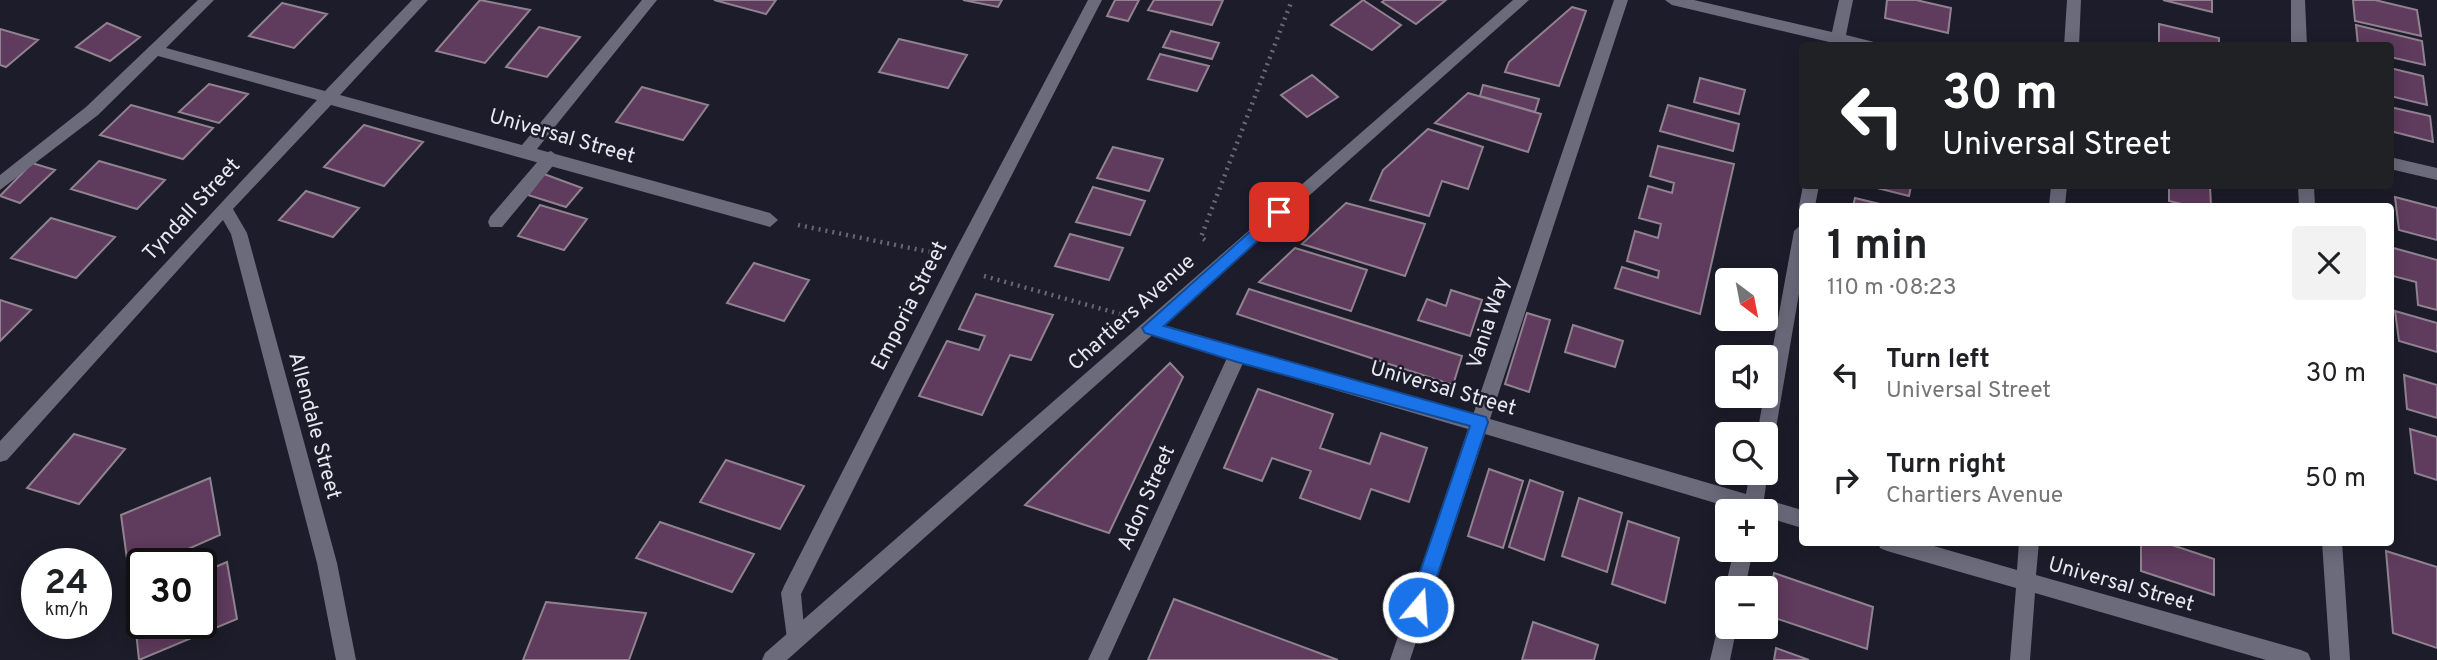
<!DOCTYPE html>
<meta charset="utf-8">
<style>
:root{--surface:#fff;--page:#f2f2f2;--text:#202124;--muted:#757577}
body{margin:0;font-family:Overpass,sans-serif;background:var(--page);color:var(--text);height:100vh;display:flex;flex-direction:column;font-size:26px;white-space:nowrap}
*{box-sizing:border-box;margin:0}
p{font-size:23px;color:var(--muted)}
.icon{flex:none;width:38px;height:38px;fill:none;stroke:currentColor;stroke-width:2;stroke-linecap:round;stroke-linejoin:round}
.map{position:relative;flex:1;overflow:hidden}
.sheet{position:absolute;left:1799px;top:203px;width:595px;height:343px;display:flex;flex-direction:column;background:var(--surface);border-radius:7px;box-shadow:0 4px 18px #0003}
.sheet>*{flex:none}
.top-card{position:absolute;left:1799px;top:42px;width:595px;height:147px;border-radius:7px;box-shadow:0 4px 18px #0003;background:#202124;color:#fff;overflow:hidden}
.needle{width:46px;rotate:148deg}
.fabs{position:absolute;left:1715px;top:268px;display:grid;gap:14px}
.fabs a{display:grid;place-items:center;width:63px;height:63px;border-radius:7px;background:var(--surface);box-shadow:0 4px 18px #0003;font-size:35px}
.speed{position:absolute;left:21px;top:548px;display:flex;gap:14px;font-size:35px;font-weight:700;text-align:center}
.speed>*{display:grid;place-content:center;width:91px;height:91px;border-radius:50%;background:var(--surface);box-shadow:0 4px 18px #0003;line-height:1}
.speed small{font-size:18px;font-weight:400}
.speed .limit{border:4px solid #111;border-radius:10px;background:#fff;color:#111}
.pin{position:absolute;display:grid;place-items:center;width:60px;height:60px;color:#fff;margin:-30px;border-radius:14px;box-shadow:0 4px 10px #0006}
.me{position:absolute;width:77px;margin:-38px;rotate:18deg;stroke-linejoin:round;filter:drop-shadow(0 0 5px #0008)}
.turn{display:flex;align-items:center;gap:24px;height:147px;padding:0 28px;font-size:32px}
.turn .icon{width:91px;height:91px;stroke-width:2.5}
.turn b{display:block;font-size:49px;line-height:60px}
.round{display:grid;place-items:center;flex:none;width:74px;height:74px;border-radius:7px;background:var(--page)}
.headline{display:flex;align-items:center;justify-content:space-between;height:119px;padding:0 28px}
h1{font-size:42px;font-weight:700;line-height:52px}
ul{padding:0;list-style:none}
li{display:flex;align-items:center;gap:21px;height:105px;padding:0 28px}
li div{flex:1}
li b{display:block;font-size:26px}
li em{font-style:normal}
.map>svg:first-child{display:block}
</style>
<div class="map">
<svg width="2437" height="660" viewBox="0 0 2437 660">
<rect width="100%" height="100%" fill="#1d1c2a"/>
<path fill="#5f3b5d" stroke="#90828f" stroke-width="2" d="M480,0L530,10L485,63L436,51Z
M714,0H776L766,14Z
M963,0H1002L998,7Z
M1115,0H1139L1128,21L1107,16Z
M1154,0H1223L1212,25L1148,10Z
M1363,0L1401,25L1372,50L1331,25Z
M1385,0H1446L1416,24L1382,2Z
M1887,0H1916L1951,8L1948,33L1885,18Z
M2163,0H2212V12Z
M2353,0H2375L2417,10L2421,36L2355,21Z
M282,3L327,14L294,48L249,36Z
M1572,7L1586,11L1559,86L1505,72L1509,62Z
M107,23L140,37L110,61L76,47Z
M2159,24L2219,38V46L2159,43Z
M2356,25L2422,41L2425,65L2390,57V46H2358Z
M539,27L580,37L547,77L506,67Z
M0,29L38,40L6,67L0,65Z
M1171,31L1219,43L1212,59L1163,47Z
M899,39L967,55L948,88L879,72Z
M1160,54L1209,66L1197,91L1148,79Z
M2390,68L2423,76L2427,105L2390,96Z
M1312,75L1338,97L1307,117L1281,95Z
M1700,78L1745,90L1739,114L1694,102Z
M209,84L248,94L219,123L179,112Z
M1483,85L1539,99L1535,112L1480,96Z
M642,87L708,105L683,140L616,122Z
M1468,93L1541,114L1528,152L1435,123Z
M131,105L213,128L183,159L100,135Z
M1668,105L1739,124L1733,151L1660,131Z
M2390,107L2430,116L2433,142L2390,131Z
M364,125L423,142L384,186L324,167Z
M1428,129L1483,147L1468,189L1442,181L1429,216L1370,200L1383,170Z
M1658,146L1734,164L1700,314L1615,288L1622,267L1658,278L1659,271L1627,261L1635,231L1658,238L1661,224L1639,218L1648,186L1672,193L1674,183L1650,176Z
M1113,147L1163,159L1149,191L1097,178Z
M99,161L165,180L137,209L71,189Z
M32,163L55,170L20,203L0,196Z
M544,174L582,188L566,207L528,195Z
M1869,186H1911L1909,196Z
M2169,186H2210L2211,206H2190L2169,201Z
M1093,187L1145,201L1130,235L1076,222Z
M306,191L359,208L333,237L279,220Z
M2395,197L2437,208V240L2399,230Z
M1855,198L1888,206H1853Z
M1346,203L1425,224L1405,276L1302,244Z
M540,205L587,219L564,250L518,236Z
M51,218L115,237L76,278L11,258Z
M1070,234L1123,248L1109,280L1055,266Z
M2390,247L2437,260V310L2418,305L2416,282L2393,276Z
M1295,248L1367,270L1351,311L1259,282Z
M754,263L809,280L784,321L727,303Z
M1249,289L1462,356L1453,385L1237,314Z
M1451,290L1482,300L1470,336L1418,320L1427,299L1446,306Z
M976,294L1053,315L1031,360L1010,355L982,415L919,396L947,341L979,350L985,336L959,329Z
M0,300L31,310L0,341Z
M2395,311L2437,323V352L2399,341Z
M1527,313L1550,320L1529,392L1505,384Z
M1573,325L1623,341L1615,367L1565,352Z
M1170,363L1183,377L1109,533L1025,505Z
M2404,375L2437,385V418L2407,409Z
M1258,389L1333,414L1320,448L1370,464L1381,433L1427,448L1409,502L1371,489L1360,519L1300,498L1311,471L1272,458L1262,481L1224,468Z
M2410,429L2437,437V480L2415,473Z
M74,434L125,449L79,504L27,488Z
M726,460L804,486L780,529L700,502Z
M1489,469L1523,481L1503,548L1468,536Z
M210,478L220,535L154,564H142V569L129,574L121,515Z
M1530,480L1563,492L1544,560L1509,547Z
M1579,498L1622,513L1607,572L1562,556Z
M1628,521L1679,538L1665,603L1612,584Z
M660,522L754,554L732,592L636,558Z
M2141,542H2163L2214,559V595L2141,571Z
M2386,551L2437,567V648L2393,633Z
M227,562L237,619L139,660L133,603L142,599V623H201V573Z
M1774,573L1873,607L1867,649L1766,615Z
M1174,599L1338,660H1148Z
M546,602L646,613L629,660H523Z
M1533,622L1598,645L1594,660H1522Z
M1776,648L1809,660H1774Z"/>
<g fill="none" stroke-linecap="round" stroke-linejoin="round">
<path stroke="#686773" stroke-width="4.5" stroke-dasharray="2 5" stroke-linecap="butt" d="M798,225L930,252
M1205,240L1201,237L1292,0
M984,276L1120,314"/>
<path fill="#6c6b7c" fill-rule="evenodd" d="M198,0H214L160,54H150L147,50L150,46Z
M551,151L559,157L557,161L502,227H490L488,222L490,217L545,153Z"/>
<path fill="#6c6b7c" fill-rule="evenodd" d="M412,0H428L340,95L522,145L642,0H657L537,149L770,213L778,220L770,227L331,105L233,209L247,233L337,563L356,660H336L317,563L231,234L223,220L7,460L0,462V441L317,100L158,56L98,115L0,190V175L86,107L150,46L155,45L325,91Z
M1088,0H1102L968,260L801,594L805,639L802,646L795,649L788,646L781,593L784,586L954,253Z
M1614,0H1628L1490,419L1746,494L1750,472H1766V466L1768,472L1764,499L1802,510V528L1766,517V511H1742L1485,434L1410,660H1390L1468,429L1243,363L1108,660H1088L1227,358L1144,333L1141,328L1144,323L1150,321L1473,415Z
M1665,0H1694L1832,32L1839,0H1853L1846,35L1874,42L1876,46H1829V42L1672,5Z
M2067,0H2081L2079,46H2064Z
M2291,0H2305L2307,46H2291Z
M2390,157L2437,168V180L2390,169Z
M1803,186H1819L1815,206H1802V211L1799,206Z
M2051,186H2067L2065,206H2049Z
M2298,186H2314L2315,206H2299Z
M1802,224V276L1775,434L1773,440L1766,442V434H1757L1794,231Z
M1878,542H1920L2017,570L2019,542H2039L2036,575L2301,650L2308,653L2311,660H2266L2035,593L2030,660H2010L2016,588L1887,551L1880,548Z
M2322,542H2342L2350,660H2330Z
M1734,550H1753L1745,588H1727V593L1725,588Z
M1727,615V626H1737L1730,660H1710L1720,618Z"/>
<path fill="#6c6b7c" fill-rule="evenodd" d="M1513,0H1529L787,660H762L765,653Z"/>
</g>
<path fill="#1a73e8" stroke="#114b97" stroke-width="2" d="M1279,206L1285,208V216L1164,326L1486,417L1488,422L1427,607L1424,613L1418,616L1411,613L1408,607L1470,426L1237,362L1145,333L1142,328Z"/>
<g text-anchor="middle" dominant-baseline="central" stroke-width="5" stroke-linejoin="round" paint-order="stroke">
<g font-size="21" fill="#e8e8f1" stroke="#1d1c2a">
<text transform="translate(562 137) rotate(16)">Universal Street</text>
<text transform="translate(192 210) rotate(-47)">Tyndall Street</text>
<text transform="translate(910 306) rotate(-63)">Emporia Street</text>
<text transform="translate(1132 313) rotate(-42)">Chartiers Avenue</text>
<text transform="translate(1489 323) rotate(-72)">Vania Way</text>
<text transform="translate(1443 389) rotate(16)">Universal Street</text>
<text transform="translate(314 426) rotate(75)">Allendale Street</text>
<text transform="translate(1147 498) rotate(-66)">Adon Street</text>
<text transform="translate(2121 585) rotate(16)">Universal Street</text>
</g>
</g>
</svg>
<div class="fabs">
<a><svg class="needle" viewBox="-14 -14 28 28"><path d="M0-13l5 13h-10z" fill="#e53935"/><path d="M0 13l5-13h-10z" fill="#757577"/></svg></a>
<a><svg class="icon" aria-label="sound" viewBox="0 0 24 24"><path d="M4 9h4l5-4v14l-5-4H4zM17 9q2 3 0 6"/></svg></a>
<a><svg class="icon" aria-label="search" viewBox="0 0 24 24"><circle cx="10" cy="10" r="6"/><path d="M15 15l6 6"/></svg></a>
<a>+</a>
<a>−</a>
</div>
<div class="speed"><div>24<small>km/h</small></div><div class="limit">30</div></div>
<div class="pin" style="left:1279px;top:212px;background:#d93025"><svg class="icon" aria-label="arrive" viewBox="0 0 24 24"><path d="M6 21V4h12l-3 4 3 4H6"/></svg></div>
<svg class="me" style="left:1418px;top:607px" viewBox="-20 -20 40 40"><circle r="17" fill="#1a73e8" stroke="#fff" stroke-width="3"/><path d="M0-11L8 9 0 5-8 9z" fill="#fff"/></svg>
<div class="top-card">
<div class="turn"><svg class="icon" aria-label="left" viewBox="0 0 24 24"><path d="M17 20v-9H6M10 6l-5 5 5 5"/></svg><div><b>30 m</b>Universal Street</div></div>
</div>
<section class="sheet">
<div class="headline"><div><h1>1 min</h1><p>110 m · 08:23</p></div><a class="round"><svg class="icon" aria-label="close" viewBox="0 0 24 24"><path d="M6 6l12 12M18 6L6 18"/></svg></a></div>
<ul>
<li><svg class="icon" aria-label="left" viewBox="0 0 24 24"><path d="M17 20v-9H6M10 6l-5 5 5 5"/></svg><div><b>Turn left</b><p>Universal Street</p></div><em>30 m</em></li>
<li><svg class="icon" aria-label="right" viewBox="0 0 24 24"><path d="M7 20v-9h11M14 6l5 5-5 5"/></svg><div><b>Turn right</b><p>Chartiers Avenue</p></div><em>50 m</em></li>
</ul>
</section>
</div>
